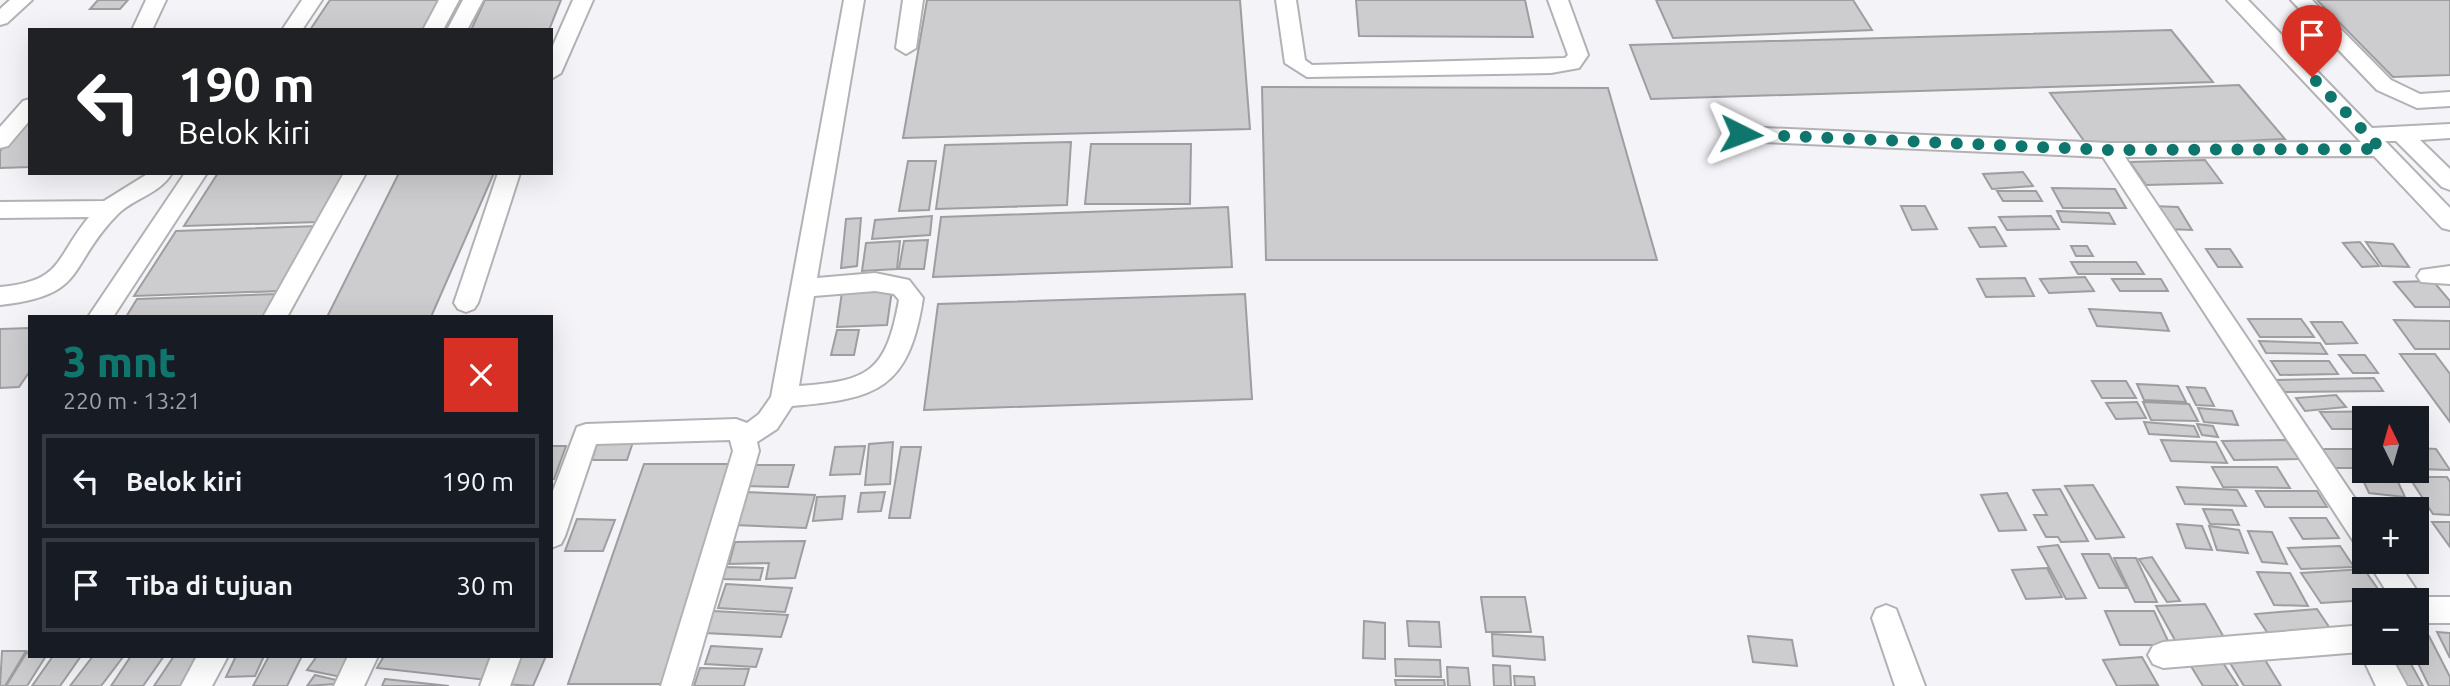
<!DOCTYPE html>
<html lang="id">
<meta charset="utf-8">
<style>
:root{--surface:#171b24;--page:#242831;--text:#f1f3f6;--muted:#9ea1a6;--line:#363941;--accent:#0f766e}
body{margin:0;font-family:Ubuntu,sans-serif;background:var(--page);color:var(--text);height:100vh;display:flex;flex-direction:column;font-size:26px;white-space:nowrap}
*{box-sizing:border-box;margin:0}
p{font-size:23px;color:var(--muted)}
.icon{flex:none;width:38px;height:38px;fill:none;stroke:currentColor;stroke-width:2;stroke-linecap:round;stroke-linejoin:round}
.map{position:relative;flex:1;overflow:hidden}
.side{position:absolute;left:28px;top:315px;width:525px;height:343px;display:flex;flex-direction:column;background:var(--surface);border-radius:0px;box-shadow:0 7px 28px #0002}
.side>*{flex:none}
.top-card{position:absolute;left:28px;top:28px;width:525px;height:147px;border-radius:0px;box-shadow:0 7px 28px #0002;background:#202124;color:#fff;overflow:hidden}
.needle{width:46px;rotate:355deg}
.tools{position:absolute;left:2352px;top:406px;display:grid;gap:14px}
.tools a{display:grid;place-items:center;width:77px;height:77px;border-radius:0px;background:var(--surface);box-shadow:0 7px 28px #0002;font-size:35px}
.pin{position:absolute;display:grid;place-items:center;width:60px;height:60px;color:#fff;margin:-72px -30px;border-radius:50% 50% 50% 0;rotate:-45deg;box-shadow:0 0 7px #0007}
.pin .icon{rotate:45deg}
.me{position:absolute;width:77px;margin:-38px;rotate:93deg;stroke-linejoin:round;filter:drop-shadow(0 0 5px #0008)}
.turn{display:flex;align-items:center;gap:24px;height:147px;padding:0 35px;font-size:32px}
.turn .icon{width:91px;height:91px;stroke-width:2.5}
.turn b{display:block;font-size:49px;line-height:60px}
.round{display:grid;place-items:center;flex:none;width:74px;height:74px;border-radius:0px;background:var(--page)}
.overview{display:flex;align-items:center;justify-content:space-between;height:119px;padding:0 35px}
h1{font-size:42px;font-weight:800;line-height:52px;color:var(--accent)}
ul{padding:0;list-style:none}
li{display:flex;align-items:center;gap:21px;height:94px;margin:0 14px 10px;padding:0 21px;border:4px solid var(--line);border-radius:0px}
li div{flex:1}
li b{display:block;font-size:26px}
li em{font-style:normal}
.map>svg:first-child{display:block}
</style>
<div class="map">
<svg width="2450" height="686" viewBox="0 0 2450 686">
<rect width="100%" height="100%" fill="#f4f3f7"/>
<path fill="#cdcccf" stroke="#9e9da0" stroke-width="2" d="M98,0H128L120,9H90Z
M330,0H443L426,30H310Z
M485,0H561L549,30H471Z
M927,0H1240L1250,129L903,138Z
M1356,0H1525L1533,37L1359,36Z
M1656,0H1853L1872,30L1673,38Z
M2317,0H2450V75L2393,77Z
M2171,30L2213,82L1651,99L1630,45Z
M2239,85L2285,139L2089,148L2050,93Z
M1262,87L1608,88L1657,260H1266Z
M30,114V167L0,168V151Z
M1071,142L1067,205L936,209L945,145Z
M1091,144H1191L1190,204H1085Z
M2205,160L2222,183L2146,185L2130,162Z
M908,161H936L929,210L899,211Z
M2023,172L2033,186L1992,189L1983,174Z
M218,173H345L318,222L184,226Z
M399,173H494L431,317H327Z
M2052,188L2115,189L2126,208H2063Z
M1997,191H2036L2042,201H2003Z
M1901,206H1925L1937,229L1912,230Z
M2153,206L2178,207L2192,230L2166,229Z
M1228,207L1232,267L933,277L941,217Z
M2057,211L2109,213L2115,224L2062,222Z
M932,216L930,235L872,239L875,220Z
M2051,216L2059,229L2007,230L1999,217Z
M861,218L857,266L841,268L846,219Z
M317,226L281,291L134,296L176,231Z
M1995,227L2006,246L1980,247L1969,228Z
M928,240L924,269H899L904,241Z
M900,241L897,269L862,271L866,243Z
M2360,242L2379,266L2362,267L2343,243Z
M2366,242L2393,244L2409,267L2382,266Z
M2071,246H2087L2093,256H2076Z
M2206,249H2230L2242,267H2218Z
M2071,262H2136L2144,274H2078Z
M2085,277L2094,291L2049,293L2040,279Z
M2025,278L2034,296L1986,297L1977,279Z
M2112,279H2161L2168,291H2120Z
M2433,281L2450,301V307H2415L2394,282Z
M892,290L887,325L837,327L842,292Z
M278,294L265,317H126L137,299Z
M1245,294L1252,399L924,410L938,304Z
M2089,309L2161,313L2169,331L2097,326Z
M2248,319H2301L2314,337H2260Z
M2394,320L2450,321V349H2415Z
M2311,322H2342L2357,343L2326,344Z
M30,328V371L19,387L0,388V329Z
M837,330H859L854,355H831Z
M2259,341L2320,343L2327,354L2266,353Z
M2400,354H2435L2450,374V422Z
M2339,355H2365L2378,373H2353Z
M2271,361H2329L2338,374L2280,375Z
M2374,378L2383,391L2285,392L2276,380Z
M2092,381H2126L2136,398H2102Z
M2137,384L2178,386L2186,402L2144,400Z
M2187,387L2205,388L2214,406L2196,405Z
M2336,395L2346,407L2305,411L2296,398Z
M2137,402L2146,418L2116,419L2106,403Z
M2143,402L2189,404L2198,421L2151,420Z
M2198,408L2232,411L2238,425L2204,422Z
M2398,411L2403,418H2364V429H2332L2320,412Z
M2144,422L2194,426L2199,437L2149,434Z
M2197,424L2213,426L2218,437L2202,435Z
M636,433L627,460H592L600,434Z
M2161,440L2216,442L2227,463L2171,461Z
M2286,440L2299,459L2234,460L2222,441Z
M893,442L890,484L865,485L869,444Z
M551,446H566L554,479H551Z
M865,446L860,474L830,475L835,447Z
M901,447H921L910,518H889Z
M2417,448L2436,449L2450,470L2417,469Z
M2321,449H2364V468H2333Z
M644,464H731L667,684H568Z
M750,465H794L788,487L743,486Z
M2212,467H2277L2290,488L2223,487Z
M2409,477H2447L2450,482V515L2433,514Z
M2362,478L2398,482L2405,497L2369,493Z
M2093,485L2124,537L2096,539L2065,486Z
M2177,487L2237,490L2246,506L2185,504Z
M2060,489L2088,541L2061,542L2058,537H2046L2034,515H2047L2033,490Z
M2256,491H2317L2327,507H2265Z
M745,492L815,495L806,528L734,525Z
M885,492L881,511L858,512L861,493Z
M2007,493L2026,530L1999,531L1981,495Z
M845,496L842,519L813,521L817,497Z
M2203,509L2232,510L2239,525L2210,524Z
M2290,518H2326L2339,538L2303,539Z
M577,519L615,520L603,551H565Z
M2432,522H2450V547Z
M2177,524L2202,526L2212,550L2186,548Z
M2209,526L2239,530L2248,553L2217,550Z
M2248,531L2272,532L2287,564L2262,562Z
M805,541L795,578L766,579L769,563L729,564L735,542Z
M2058,545L2086,598L2066,599L2038,547Z
M2340,546L2354,567L2301,569L2288,548Z
M2082,554H2109L2127,588H2099Z
M2152,557L2180,601L2167,602L2139,559Z
M2114,558H2136L2157,602H2135Z
M725,567L763,568L760,580L721,579Z
M2047,568L2062,597L2026,599L2012,570Z
M2364,569L2385,599L2321,603L2301,573Z
M2257,572L2290,573L2308,606L2274,605Z
M726,584L792,588L785,612L718,608Z
M1481,597H1525L1531,632H1486Z
M2205,604L2226,641L2176,642L2156,606Z
M2317,609L2335,636L2273,641L2255,614Z
M713,611L788,615L781,637L705,633Z
M2105,611H2154L2170,645H2120Z
M1364,621L1385,623V659L1363,658Z
M1407,621L1439,622L1441,647L1409,646Z
M2437,632L2450,633V658Z
M1492,634L1543,637L1545,660L1493,656Z
M2417,635L2429,636L2450,677V686H2429L2413,653H2417Z
M1748,636L1792,640L1797,666L1753,662Z
M711,646L762,649L756,667L705,664Z
M2,651H26L5,686H0Z
M27,652L30,656H46L27,686H6Z
M2381,653H2405L2423,686H2399Z
M2218,655L2238,686H2203L2186,658Z
M2262,655L2281,686H2244L2227,658Z
M53,656H81L60,686H32Z
M93,656L123,657L101,686H70Z
M131,656H164L143,686H111Z
M174,656H203L183,686H154Z
M236,656H264L255,676L226,677Z
M269,656H302L287,686H253Z
M317,656H360L346,678L307,670Z
M384,656H499L487,680L377,668Z
M515,656H546L533,686L503,684Z
M2142,657L2158,685L2117,686L2103,660Z
M1395,659L1440,660L1441,677L1396,676Z
M1493,665L1510,666L1511,686H1494Z
M1447,667L1468,668L1470,686H1448Z
M700,668L749,669L744,686H694Z
M315,675L349,683L307,686Z
M1514,676L1534,677L1535,686H1515Z
M385,679L449,686H382Z
M1395,680H1444L1445,686H1396Z"/>
<g fill="none" stroke-linecap="round" stroke-linejoin="round">
<g stroke="#b2b1b4" stroke-width="4">
<path id="minor" d="M10,0H32L7,23L0,25V9Z
M146,0H166L152,30H132Z
M302,0H322L302,30H282Z
M439,0H459L443,30H423Z
M463,0H483L467,30H447Z
M573,0H593L561,73L551,79V50Z
M844,0H864L817,278L875,273L909,280L923,298C909,390 876,399 792,406L777,429L757,442L759,451L691,686H661L733,451L730,440L596,444L565,536L561,544L551,548V496L577,427L586,424L736,419L747,423L759,414L771,397ZM875,291L894,294L899,300C886,373 868,381 799,386L814,296Z
M903,0H923L916,48L906,54L896,48Z
M1276,0H1296L1305,60L1312,65L1565,58L1568,55L1548,0H1568L1588,55L1579,68L1551,73L1307,77L1285,63Z
M2227,0H2248L2372,128L2450,124V138L2420,140L2450,169V190L2442,187L2396,141H2385L2450,208V230L2442,228L2374,156L2125,157L2364,512V546L2354,542L2103,157L1741,141L1730,134L1741,127L2109,143L2361,142Z
M2291,0H2312L2391,80L2420,94L2450,92V106L2417,108L2377,90Z
M30,99V120L8,146L0,148V127L23,101Z
M149,173H172C159,195 133,198 117,215C66,267 89,295 0,305V287C64,281 54,259 89,217L0,218V202L104,201Z
M185,173H207L113,317H88Z
M344,173H366L287,317H263Z
M498,173H520L478,303L474,309L466,312L458,309L454,303Z
M2450,266V284L2421,282L2417,276L2421,270Z
M2368,562H2398L2421,597H2450V623H2417V600H2392Z
M1886,605L1896,609L1925,686H1895L1872,618L1876,609Z
M2364,625V653H2389L2407,686H2376L2360,652L2163,668L2153,664L2148,655L2153,646L2163,642Z
M197,656H228L212,686H181Z
M348,656H378L364,686H334Z
M491,656H521L510,686H480Z"/>
</g>
<use href="#minor" fill="#fff" fill-rule="evenodd"/>
</g>
<g fill="none" stroke-linecap="round" stroke-linejoin="round">
<path stroke="#0f766e" stroke-width="12" stroke-dasharray="0 21.6" d="M1741,134L2109,150L2381,149L2312,77"/>
</g>
</svg>
<div class="tools">
<a><svg class="needle" viewBox="-14 -14 28 28"><path d="M0-13l5 13h-10z" fill="#e53935"/><path d="M0 13l5-13h-10z" fill="#9ea1a6"/></svg></a>
<a>+</a>
<a>−</a>
</div>
<div class="pin" style="left:2312px;top:77px;background:#d93025"><svg class="icon" aria-label="arrive" viewBox="0 0 24 24"><path d="M6 21V4h12l-3 4 3 4H6"/></svg></div>
<svg class="me" style="left:1741px;top:134px" viewBox="-20 -20 40 40"><path d="M0-17L14 15 0 8-14 15z" fill="#0f766e" stroke="#fff" stroke-width="4"/></svg>
<div class="top-card">
<div class="turn"><svg class="icon" aria-label="left" viewBox="0 0 24 24"><path d="M17 20v-9H6M10 6l-5 5 5 5"/></svg><div><b>190 m</b>Belok kiri</div></div>
</div>
<section class="side">
<div class="overview"><div><h1>3 mnt</h1><p>220 m · 13:21</p></div><a class="round" style="background:#d93025;color:#fff"><svg class="icon" aria-label="close" viewBox="0 0 24 24"><path d="M6 6l12 12M18 6L6 18"/></svg></a></div>
<ul>
<li><svg class="icon" aria-label="left" viewBox="0 0 24 24"><path d="M17 20v-9H6M10 6l-5 5 5 5"/></svg><div><b>Belok kiri</b></div><em>190 m</em></li>
<li><svg class="icon" aria-label="arrive" viewBox="0 0 24 24"><path d="M6 21V4h12l-3 4 3 4H6"/></svg><div><b>Tiba di tujuan</b></div><em>30 m</em></li>
</ul>
</section>
</div>
